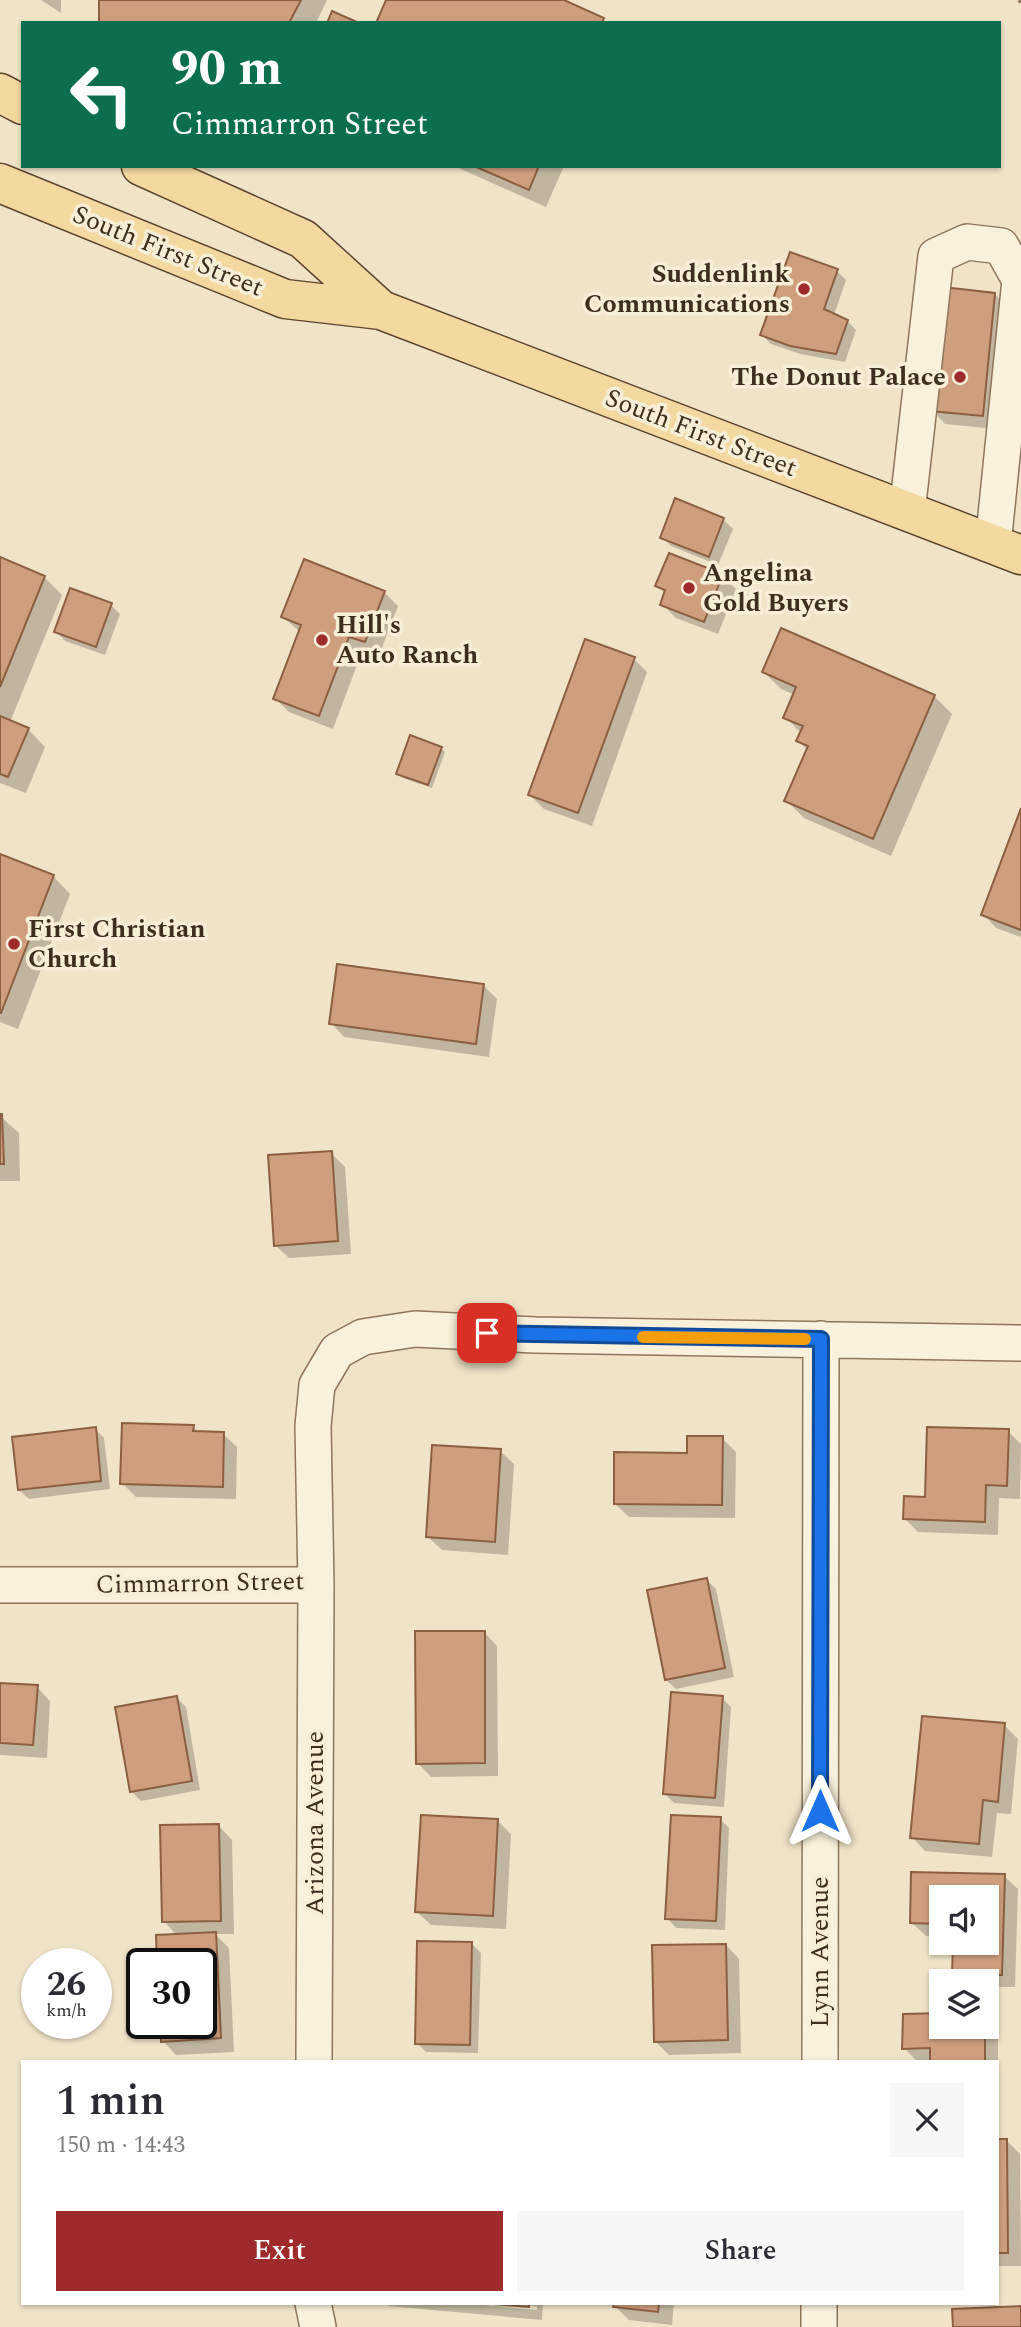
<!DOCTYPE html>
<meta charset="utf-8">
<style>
:root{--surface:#fff;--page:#f7f7f7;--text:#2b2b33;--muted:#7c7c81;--accent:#9e2a2b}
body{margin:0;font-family:Spectral,serif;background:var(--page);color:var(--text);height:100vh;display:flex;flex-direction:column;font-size:26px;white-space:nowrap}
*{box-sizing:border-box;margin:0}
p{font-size:23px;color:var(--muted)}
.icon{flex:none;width:38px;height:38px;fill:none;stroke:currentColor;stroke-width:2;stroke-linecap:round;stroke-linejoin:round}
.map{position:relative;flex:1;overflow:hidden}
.drawer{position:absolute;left:21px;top:2060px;width:978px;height:245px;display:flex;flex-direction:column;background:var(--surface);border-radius:0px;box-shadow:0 2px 5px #0004}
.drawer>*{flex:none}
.guide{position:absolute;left:21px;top:21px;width:980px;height:147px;border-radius:0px;box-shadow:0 2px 5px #0004;background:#0b6e4f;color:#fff;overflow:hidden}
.fabs{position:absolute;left:929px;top:1885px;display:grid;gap:14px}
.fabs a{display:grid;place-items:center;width:70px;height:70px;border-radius:0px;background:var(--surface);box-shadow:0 2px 5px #0004;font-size:35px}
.speed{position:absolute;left:21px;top:1948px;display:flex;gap:14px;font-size:35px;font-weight:700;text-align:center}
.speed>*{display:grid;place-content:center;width:91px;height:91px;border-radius:50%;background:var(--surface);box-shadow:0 2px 5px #0004;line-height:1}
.speed small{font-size:18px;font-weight:400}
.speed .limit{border:4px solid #111;border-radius:10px;background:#fff;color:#111}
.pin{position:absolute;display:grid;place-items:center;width:60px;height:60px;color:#fff;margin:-30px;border-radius:14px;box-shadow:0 4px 10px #0006}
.me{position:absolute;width:77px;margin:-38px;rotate:0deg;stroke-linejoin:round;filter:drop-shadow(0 0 5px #0008)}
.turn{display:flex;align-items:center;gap:24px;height:147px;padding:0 35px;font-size:32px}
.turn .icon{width:91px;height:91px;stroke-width:2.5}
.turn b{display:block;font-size:49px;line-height:60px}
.round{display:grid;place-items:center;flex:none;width:74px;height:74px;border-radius:0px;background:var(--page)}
.summary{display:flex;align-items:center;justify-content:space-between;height:119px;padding:0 35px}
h1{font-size:42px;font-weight:600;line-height:52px}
.primary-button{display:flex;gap:14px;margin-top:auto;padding:14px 35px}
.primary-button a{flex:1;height:80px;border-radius:0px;background:var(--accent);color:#fff;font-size:28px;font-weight:600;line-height:80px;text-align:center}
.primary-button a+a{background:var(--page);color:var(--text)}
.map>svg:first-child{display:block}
</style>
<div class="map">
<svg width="1021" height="2327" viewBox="0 0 1021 2327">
<rect width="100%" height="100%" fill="#f0e4c8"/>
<path fill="#0003" d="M41,0H61V13Z
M101,0H327L316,23H101Z
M454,166H564L546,207Z
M837,271L846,280L834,315L847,321L856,330L845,362L800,354L771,344L762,335Z
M995,294L1008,308L996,429L945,424L932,410Z
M676,501L723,519L733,529L718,565L671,546L662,537Z
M0,559L44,577L62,595L10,722L28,729L45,747L26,793L0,783Z
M722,576L736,589L718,634L676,618L662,604L666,594L657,586Z
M384,592L398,606L379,655L363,649L333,729L289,712L275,698L300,632L283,617Z
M111,605L120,614L105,655L65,641L56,631Z
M634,659L647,672L592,826L544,809L530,795Z
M764,672L934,696L952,714L891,856L804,818L786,800L808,750L798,741L802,734L785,717L795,695L781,689Z
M441,748L445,752L432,788L403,778L398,773Z
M1021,813V937L996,928L983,914Z
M0,856L53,876L70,894L18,1029L0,1022Z
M483,985L497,999L489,1057L344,1037L331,1023Z
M0,1116L19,1133L20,1181H0Z
M331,1153L345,1167L351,1254L289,1258L275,1245Z
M193,1426L200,1433L223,1434L237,1447L236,1499L136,1497L122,1483Z
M95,1429L104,1438L110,1489L29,1499L19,1490Z
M1008,1431L1021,1444L1020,1499L999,1498L998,1535L918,1532L905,1519Z
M722,1438L736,1452L735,1518L629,1517L615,1504L689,1455Z
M500,1451L514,1464L508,1555L442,1550L428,1537Z
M707,1580L716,1589L734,1677L676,1689L666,1680Z
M484,1632L497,1646L498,1776L431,1777L418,1763Z
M0,1685L37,1687L50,1701L47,1758L0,1755Z
M177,1698L186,1707L200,1790L141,1801L132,1792Z
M722,1698L731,1707L724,1807L674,1803L665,1794Z
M1004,1725L1018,1739L1011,1814L997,1813L992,1857L925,1851L912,1837Z
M720,1819L729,1828L725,1930L676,1928L667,1918Z
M497,1820L511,1834L506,1929L431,1925L417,1912Z
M219,1826L232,1840L234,1934H215L229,1948L234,2052L176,2055L163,2041L162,2023H201V1964L164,1921Z
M913,1874L1004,1876L1018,1889L1015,1987H987V1981H962L954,1973L987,1942V1897H942V1937L926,1936L912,1923Z
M471,1943L481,1953L478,2053L426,2052L417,2043Z
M726,1945L739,1959L741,2053L669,2055L655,2041Z
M987,2018L998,2029V2129V2062H918L904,2048L942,2026H987Z
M1006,2140L1020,2154L1021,2266H998V2141Z
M386,2303H463L537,2310V2306L501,2303H543L542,2320L389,2306Z
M615,2303H674L672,2325L629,2320L615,2306Z"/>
<path fill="#cf9f7d" stroke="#8d5f41" stroke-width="2" d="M99,0H301L289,23H99Z
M386,0H564L604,18L602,23H376Z
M332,11L359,23H327Z
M474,166H539L529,190Z
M790,252L838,269L824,309L848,320L836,354L790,346L760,335Z
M943,287L995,293L983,416L930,411Z
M675,498L724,518L709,557L660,538Z
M669,553L723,574L704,622L660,605L665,590L655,586Z
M0,557L45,576L0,687Z
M304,559L385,591L365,642L349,637L319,716L273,699L301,625L281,617Z
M70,588L112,603L96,647L54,632Z
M781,628L935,695L873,839L784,801L808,746L796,741L803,726L783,718L796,687L762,672Z
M585,639L635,657L578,813L528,795Z
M0,716L29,728L8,777L0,774Z
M410,735L442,747L428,785L396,774Z
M1021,808V930L981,915Z
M0,854L54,875L1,1013H0Z
M337,964L484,984L476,1044L329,1024Z
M0,1114H2L4,1164H0Z
M332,1151L338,1241L274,1246L268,1155Z
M122,1423L194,1425L193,1431L224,1432L223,1487L120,1484Z
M96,1427L101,1481L18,1490L12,1437Z
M927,1427L1009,1429L1007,1486L986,1485L985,1522L903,1519L904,1496L925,1497Z
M687,1436H723L722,1505L614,1504V1452L687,1453Z
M432,1445L501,1449L495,1542L426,1537Z
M707,1578L725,1668L665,1680L647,1590Z
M415,1631H485V1763L416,1764Z
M0,1683L38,1685L33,1745L0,1743Z
M671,1692L723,1696L715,1798L663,1794Z
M177,1696L192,1781L130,1792L115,1707Z
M922,1716L1005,1723L998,1802L983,1800L979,1844L910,1838Z
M421,1815L498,1819L493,1916L415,1912Z
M671,1815L721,1817L716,1921L665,1919Z
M219,1824L221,1921L162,1922L160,1825Z
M911,1872L1005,1874L1002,1975L952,1974L953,1942H987V1897H942V1924L910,1923Z
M216,1932L221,2038L161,2042L160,2023H201V1964H157L156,1935Z
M417,1941L472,1942L470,2045L415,2044Z
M726,1944L728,2040L654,2042L652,1945Z
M942,2013V2026H985V2062H930V2048L902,2049L903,2014Z
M998,2139H1007L1008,2253H998Z
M482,2303H529V2307Z
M614,2303H659L658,2312L613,2307Z
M1021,2306V2327H953L952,2309Z"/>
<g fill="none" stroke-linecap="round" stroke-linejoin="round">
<g stroke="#8d765c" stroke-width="38">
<path id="minor" d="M907,512L936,256L967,242L1001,246L1020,280L993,545
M0,1585H316
M314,2062L316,1585L313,1426L317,1385L337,1351L363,1337L415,1329L535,1335L1021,1343
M820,2062L821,1339
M313,2303L318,2327
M819,2327V2303"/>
</g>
<g stroke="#5b4430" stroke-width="41">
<path id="major" d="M0,93L23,105
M141,166L303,239L381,310
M0,183L285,299L381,310L1021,555"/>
</g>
<path stroke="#8d765c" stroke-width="4.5" stroke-dasharray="5 3.5" stroke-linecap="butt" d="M1019,0L1021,2"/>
<use href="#minor" stroke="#faf1dc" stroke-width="35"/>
<use href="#major" stroke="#f3d9a0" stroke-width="38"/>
</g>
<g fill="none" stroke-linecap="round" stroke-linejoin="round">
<g stroke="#114b97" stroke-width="18">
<path id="route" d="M487,1333L821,1339L820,1811"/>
</g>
<use href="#route" stroke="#1a73e8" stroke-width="12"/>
<path stroke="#f59e0b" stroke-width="12" d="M643,1337L805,1339"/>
</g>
<g fill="#9e2a2b" stroke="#f7eed8" stroke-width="2.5">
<circle cx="804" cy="289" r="7"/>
<circle cx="960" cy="377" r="7"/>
<circle cx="689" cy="588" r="7"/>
<circle cx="322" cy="640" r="7"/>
<circle cx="14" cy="944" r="7"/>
</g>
<g text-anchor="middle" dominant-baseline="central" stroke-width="7" stroke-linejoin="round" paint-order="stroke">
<g font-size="26" fill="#3d2e20" stroke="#f7eed8">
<text transform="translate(168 251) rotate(22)">South First Street</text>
<text transform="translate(701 433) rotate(21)">South First Street</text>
<text transform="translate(200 1583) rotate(-1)">Cimmarron Street</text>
<text transform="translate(315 1823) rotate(-90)">Arizona Avenue</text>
<text transform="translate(820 1952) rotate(-90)">Lynn Avenue</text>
</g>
<g font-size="26" font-weight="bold" fill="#3d2e20" stroke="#f7eed8" text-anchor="start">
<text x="790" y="274" text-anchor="end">Suddenlink<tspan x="790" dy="30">Communications</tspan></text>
<text x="946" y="377" text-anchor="end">The Donut Palace</text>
<text x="703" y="573">Angelina<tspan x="703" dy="30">Gold Buyers</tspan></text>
<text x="336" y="625">Hill's<tspan x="336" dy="30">Auto Ranch</tspan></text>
<text x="28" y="929">First Christian<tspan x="28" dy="30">Church</tspan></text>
</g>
</g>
</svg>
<div class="fabs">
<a><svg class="icon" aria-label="sound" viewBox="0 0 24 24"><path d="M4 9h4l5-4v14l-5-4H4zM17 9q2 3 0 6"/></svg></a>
<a><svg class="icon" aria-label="layers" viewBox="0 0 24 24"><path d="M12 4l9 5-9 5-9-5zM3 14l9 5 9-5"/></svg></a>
</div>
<div class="speed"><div>26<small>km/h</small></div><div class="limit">30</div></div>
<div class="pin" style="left:487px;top:1333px;background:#d93025"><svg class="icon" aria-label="arrive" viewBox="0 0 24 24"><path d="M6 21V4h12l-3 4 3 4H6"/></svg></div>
<svg class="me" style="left:820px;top:1811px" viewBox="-20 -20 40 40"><path d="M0-17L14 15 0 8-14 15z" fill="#1a73e8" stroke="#fff" stroke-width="4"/></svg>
<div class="guide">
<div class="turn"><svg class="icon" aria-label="left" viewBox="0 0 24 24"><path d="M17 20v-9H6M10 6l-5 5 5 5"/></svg><div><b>90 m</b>Cimmarron Street</div></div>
</div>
<section class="drawer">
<div class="summary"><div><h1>1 min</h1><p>150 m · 14:43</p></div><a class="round"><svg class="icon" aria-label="close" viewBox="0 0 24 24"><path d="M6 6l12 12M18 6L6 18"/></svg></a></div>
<div class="primary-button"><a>Exit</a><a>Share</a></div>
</section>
</div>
